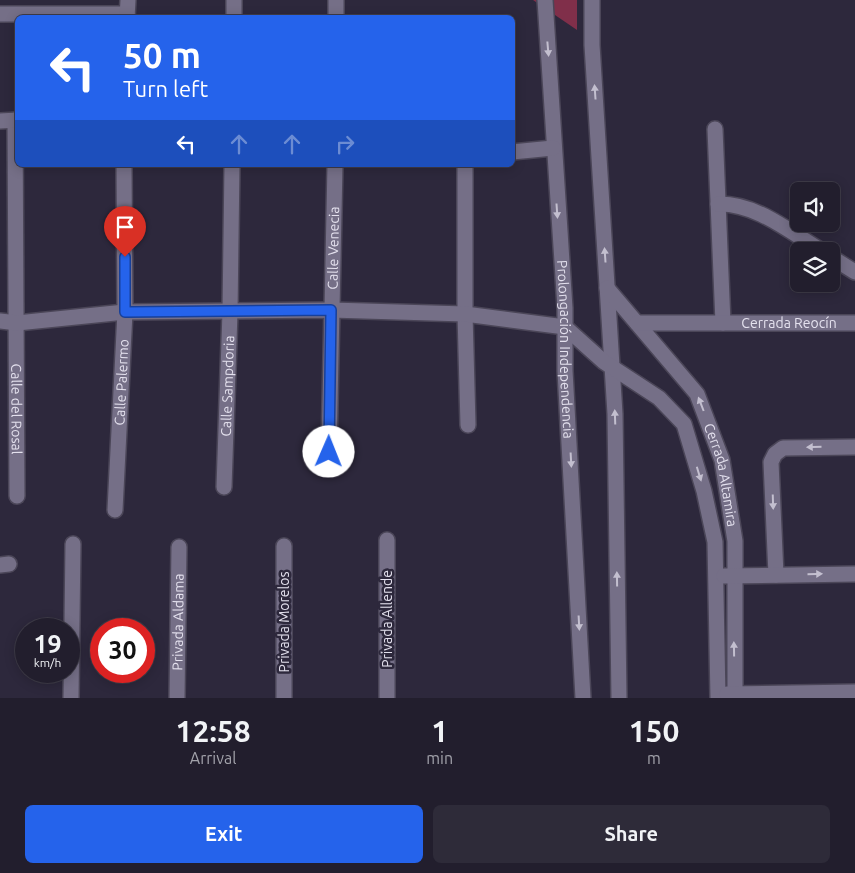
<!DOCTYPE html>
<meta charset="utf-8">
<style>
:root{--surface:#221e2d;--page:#2e2b39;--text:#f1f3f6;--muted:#a2a2aa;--line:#3f3c49;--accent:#2563eb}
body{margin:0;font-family:Ubuntu,sans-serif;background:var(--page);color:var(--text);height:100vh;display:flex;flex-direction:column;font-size:19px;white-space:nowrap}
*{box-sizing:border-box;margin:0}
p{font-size:16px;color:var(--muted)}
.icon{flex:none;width:28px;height:28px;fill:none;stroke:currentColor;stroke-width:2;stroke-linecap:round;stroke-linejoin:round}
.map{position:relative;height:698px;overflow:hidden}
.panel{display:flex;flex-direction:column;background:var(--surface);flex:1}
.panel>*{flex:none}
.top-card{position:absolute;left:15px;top:15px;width:500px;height:152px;border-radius:8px;box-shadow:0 2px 12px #0003,0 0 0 1px var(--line);background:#2563eb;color:#fff;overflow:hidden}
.tools{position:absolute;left:790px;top:182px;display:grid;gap:10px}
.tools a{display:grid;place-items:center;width:50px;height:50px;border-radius:8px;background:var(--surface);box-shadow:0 2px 12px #0003,0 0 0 1px var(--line);font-size:25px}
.speed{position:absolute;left:15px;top:618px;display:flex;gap:10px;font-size:25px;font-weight:700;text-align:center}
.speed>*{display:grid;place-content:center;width:65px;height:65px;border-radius:50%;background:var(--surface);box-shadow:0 2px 12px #0003,0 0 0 1px var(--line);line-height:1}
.speed small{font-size:12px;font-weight:400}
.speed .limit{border:8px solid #d22;background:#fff;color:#111}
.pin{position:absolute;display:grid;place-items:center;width:42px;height:42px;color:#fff;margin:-51px -21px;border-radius:50% 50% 50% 0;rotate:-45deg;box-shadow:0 0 5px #0007}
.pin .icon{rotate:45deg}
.me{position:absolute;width:55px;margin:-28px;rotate:1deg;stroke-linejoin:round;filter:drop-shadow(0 0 4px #0008)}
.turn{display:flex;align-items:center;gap:18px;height:105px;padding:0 25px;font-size:22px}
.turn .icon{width:65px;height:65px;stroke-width:2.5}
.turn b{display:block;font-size:35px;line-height:42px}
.lanes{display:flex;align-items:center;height:48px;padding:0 25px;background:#0003;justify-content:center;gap:25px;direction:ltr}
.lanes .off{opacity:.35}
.eta{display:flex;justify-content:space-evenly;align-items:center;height:85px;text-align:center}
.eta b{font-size:30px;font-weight:600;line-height:35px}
.cta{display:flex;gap:10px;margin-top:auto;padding:10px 25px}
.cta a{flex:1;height:58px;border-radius:8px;background:var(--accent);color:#fff;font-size:20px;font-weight:600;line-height:58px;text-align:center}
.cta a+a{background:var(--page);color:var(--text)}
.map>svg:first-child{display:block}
</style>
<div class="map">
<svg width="855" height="698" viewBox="0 0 855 698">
<rect width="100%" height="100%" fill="#2d283c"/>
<path fill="#802f4a" d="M533,0H577V30Z"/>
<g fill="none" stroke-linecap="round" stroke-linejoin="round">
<g stroke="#4b4658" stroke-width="18">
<g id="minor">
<path id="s1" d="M545,0L565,308V371L583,698"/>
<path d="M592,0V45L615,414L619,698"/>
<path d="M0,14H127"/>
<path d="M127,18L128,0"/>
<path d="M234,18V0"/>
<path d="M336,18V0"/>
<path id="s2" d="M15,120L17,496"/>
<path d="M0,121L18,120"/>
<path d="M715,129L723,323"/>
<path d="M512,152L553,148"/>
<path d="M465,165V314L468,425"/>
<path d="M718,204C756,203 790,232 822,251"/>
<path d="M831,257L855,272"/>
<path id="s3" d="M607,288L697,394L722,460L735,541V698"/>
<path d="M0,321L17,323L125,312L331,310L465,314L565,327L604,362L659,398L684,424L704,491L715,542L718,698"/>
<path id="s4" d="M637,323H855"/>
<path id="s5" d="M329,452L335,165"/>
<path id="s6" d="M224,487L230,312L232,165"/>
<path id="s7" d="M115,510L125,312L124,165"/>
<path d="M284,546V698"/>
<path d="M0,565L9,564"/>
<path d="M776,575L771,462L775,454L783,448L855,447"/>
<path d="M724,576L855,574"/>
<path d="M727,694L855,692"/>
<path d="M71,698L73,544"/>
<path id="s8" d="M177,698L179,547"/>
<path d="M387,698V540"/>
</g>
</g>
<use href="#minor" stroke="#756f87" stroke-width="15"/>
</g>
<defs><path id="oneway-solid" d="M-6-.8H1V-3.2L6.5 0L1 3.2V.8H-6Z" transform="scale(1.25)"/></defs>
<g fill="#c3bfcf">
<use href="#oneway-solid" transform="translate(548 49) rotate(85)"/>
<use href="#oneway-solid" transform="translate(595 92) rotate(-94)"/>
<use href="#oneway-solid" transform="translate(557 211) rotate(86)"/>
<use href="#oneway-solid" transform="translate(605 255) rotate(-94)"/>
<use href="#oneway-solid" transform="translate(701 404) rotate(-111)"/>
<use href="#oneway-solid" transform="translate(615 417) rotate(-92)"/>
<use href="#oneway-solid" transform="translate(814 447) rotate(179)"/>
<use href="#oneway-solid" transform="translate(571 460) rotate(87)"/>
<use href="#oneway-solid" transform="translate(699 474) rotate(73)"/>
<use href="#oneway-solid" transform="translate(773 502) rotate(88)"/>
<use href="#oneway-solid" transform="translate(815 574) rotate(-1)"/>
<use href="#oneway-solid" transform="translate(617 579) rotate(-91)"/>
<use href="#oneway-solid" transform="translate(579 623) rotate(87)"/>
<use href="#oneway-solid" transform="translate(734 649) rotate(-91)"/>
</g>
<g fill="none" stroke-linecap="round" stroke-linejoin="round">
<g stroke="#184099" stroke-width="12">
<path id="route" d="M125,257V312L331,310L329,452"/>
</g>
<use href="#route" stroke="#2563eb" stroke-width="9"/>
</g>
<g text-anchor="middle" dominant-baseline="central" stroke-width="5" stroke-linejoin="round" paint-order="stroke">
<g font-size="14" fill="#e4e1ee" stroke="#2d283c">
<text stroke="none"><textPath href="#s5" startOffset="204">Calle Venecia</textPath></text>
<text stroke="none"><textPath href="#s4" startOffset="152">Cerrada Reocín</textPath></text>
<text stroke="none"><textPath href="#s1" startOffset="350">Prolongación Independencia</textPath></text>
<text stroke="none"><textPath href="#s7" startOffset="128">Calle Palermo</textPath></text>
<text stroke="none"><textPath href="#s6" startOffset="101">Calle Sampdoria</textPath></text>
<text stroke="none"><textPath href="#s2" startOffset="289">Calle del Rosal</textPath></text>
<text stroke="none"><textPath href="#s3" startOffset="224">Cerrada Altamira</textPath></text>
<text transform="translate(387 619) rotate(-90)">Privada Allende</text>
<text stroke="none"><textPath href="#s8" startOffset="76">Privada Aldama</textPath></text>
<text transform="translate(284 622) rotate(-90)">Privada Morelos</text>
</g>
</g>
</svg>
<div class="tools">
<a><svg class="icon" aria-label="sound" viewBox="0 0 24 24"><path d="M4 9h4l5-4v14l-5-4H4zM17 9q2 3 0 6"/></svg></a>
<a><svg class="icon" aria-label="layers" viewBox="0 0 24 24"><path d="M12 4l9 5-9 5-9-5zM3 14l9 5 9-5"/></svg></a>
</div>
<div class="speed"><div>19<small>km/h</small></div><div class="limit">30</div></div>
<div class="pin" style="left:125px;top:257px;background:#d93025"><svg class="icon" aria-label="arrive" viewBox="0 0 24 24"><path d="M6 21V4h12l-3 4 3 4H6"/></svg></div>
<svg class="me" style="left:329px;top:452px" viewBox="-20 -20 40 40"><circle r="19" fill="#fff"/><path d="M0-13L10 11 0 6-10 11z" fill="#2563eb"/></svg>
<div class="top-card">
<div class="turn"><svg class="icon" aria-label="left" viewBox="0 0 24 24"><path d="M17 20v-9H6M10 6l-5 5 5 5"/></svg><div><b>50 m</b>Turn left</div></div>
<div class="lanes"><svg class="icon" aria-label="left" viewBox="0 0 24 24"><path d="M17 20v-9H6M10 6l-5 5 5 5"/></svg><svg class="icon off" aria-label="ahead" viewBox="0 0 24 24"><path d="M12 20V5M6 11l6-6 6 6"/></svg><svg class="icon off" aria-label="ahead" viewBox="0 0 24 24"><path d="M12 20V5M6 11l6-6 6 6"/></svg><svg class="icon off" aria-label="right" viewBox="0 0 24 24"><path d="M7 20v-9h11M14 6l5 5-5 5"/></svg></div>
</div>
</div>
<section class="panel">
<div class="eta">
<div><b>12:58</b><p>Arrival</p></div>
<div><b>1</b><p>min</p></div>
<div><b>150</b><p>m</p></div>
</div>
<div class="cta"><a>Exit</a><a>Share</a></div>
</section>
